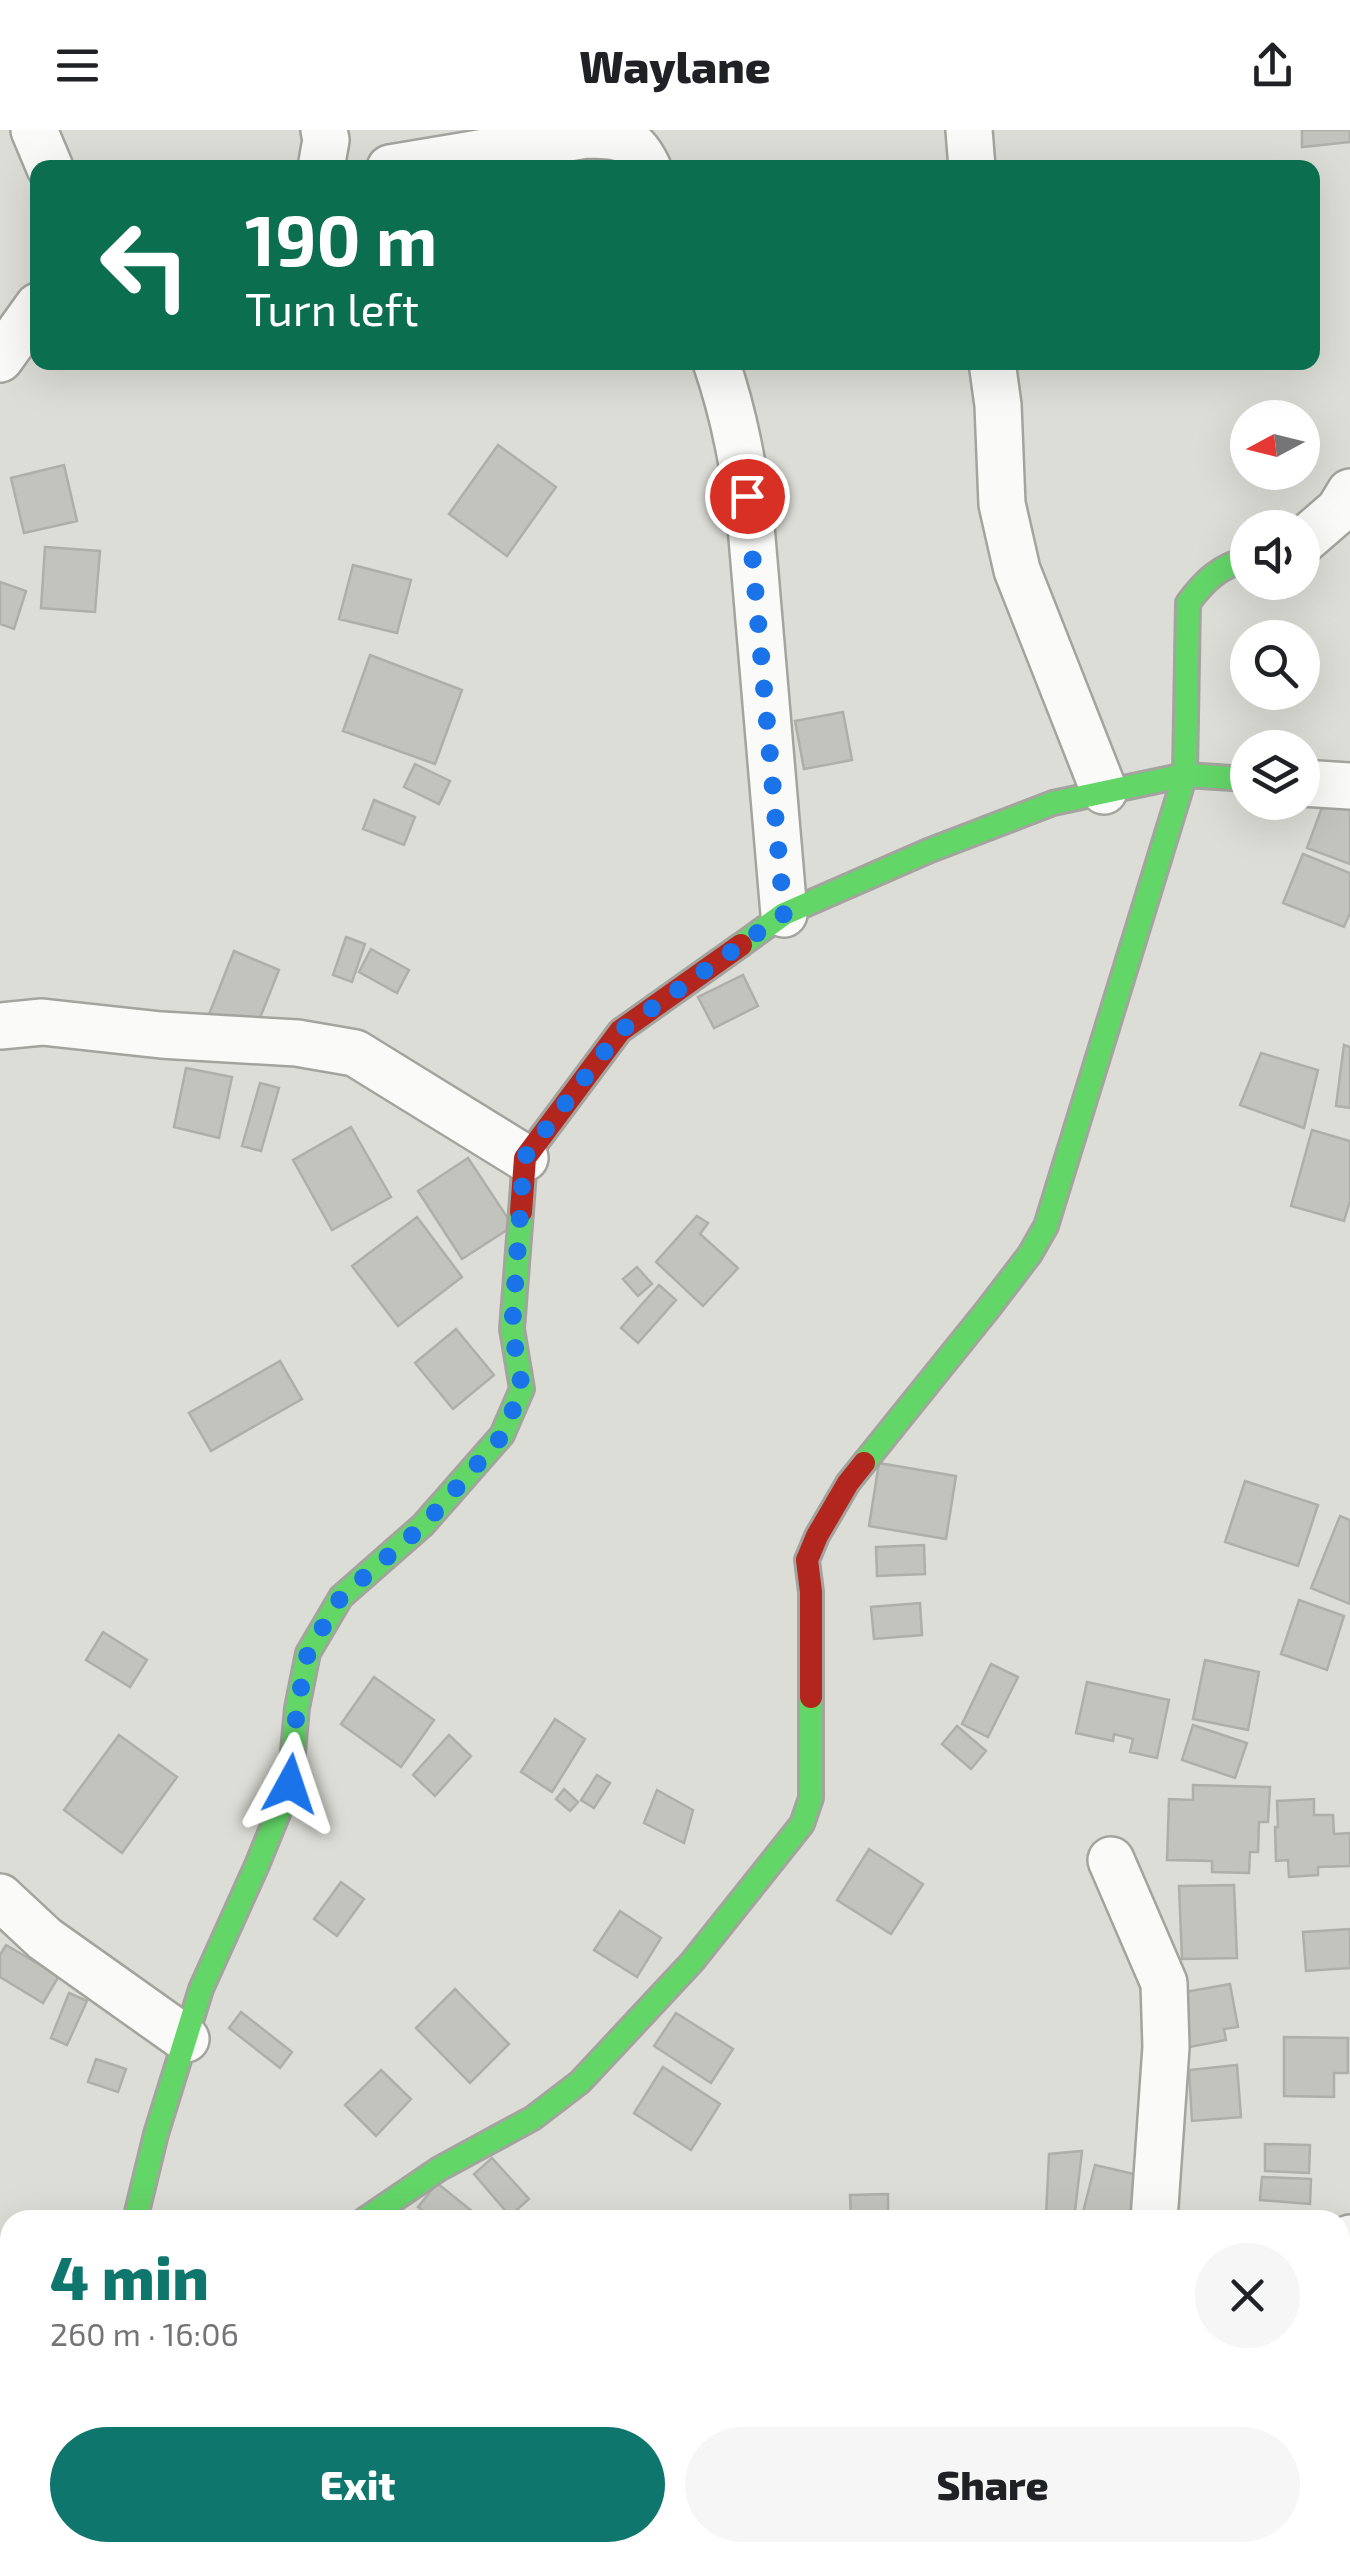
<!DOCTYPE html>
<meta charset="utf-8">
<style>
:root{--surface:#fff;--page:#f6f6f6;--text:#202124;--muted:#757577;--accent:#0f766e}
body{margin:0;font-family:"Exo 2",sans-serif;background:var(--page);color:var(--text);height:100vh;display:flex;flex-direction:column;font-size:38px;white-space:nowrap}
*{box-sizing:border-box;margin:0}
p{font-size:32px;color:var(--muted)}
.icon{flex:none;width:55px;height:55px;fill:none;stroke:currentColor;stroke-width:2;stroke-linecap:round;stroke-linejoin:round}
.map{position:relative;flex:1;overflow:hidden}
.panel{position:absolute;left:0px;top:2080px;width:1350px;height:352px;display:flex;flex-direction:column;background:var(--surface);border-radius:30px 30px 0 0;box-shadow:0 10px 40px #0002}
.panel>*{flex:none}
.top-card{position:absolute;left:30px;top:30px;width:1290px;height:210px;border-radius:20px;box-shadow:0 10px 40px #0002;background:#0b6e4f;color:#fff;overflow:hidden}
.needle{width:65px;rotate:263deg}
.buttons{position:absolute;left:1230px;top:270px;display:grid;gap:20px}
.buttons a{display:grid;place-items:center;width:90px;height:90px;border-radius:50%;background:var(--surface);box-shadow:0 10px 40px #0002;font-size:50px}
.pin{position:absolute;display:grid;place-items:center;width:85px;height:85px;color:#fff;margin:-42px;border:5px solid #fff;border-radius:50%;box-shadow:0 2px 10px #0007}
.me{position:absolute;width:110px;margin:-55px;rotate:5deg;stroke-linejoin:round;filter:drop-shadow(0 0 8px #0008)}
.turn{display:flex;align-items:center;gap:35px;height:210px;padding:0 50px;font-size:45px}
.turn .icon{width:130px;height:130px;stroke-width:2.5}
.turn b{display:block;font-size:70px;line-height:85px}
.round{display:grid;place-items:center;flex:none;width:105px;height:105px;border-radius:52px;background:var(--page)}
.head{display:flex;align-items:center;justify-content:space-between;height:170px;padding:0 50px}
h1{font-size:60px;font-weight:800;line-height:75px;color:var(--accent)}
.button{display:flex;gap:20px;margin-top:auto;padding:20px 50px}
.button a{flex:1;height:115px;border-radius:60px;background:var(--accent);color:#fff;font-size:40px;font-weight:800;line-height:115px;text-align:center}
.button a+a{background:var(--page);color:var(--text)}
header{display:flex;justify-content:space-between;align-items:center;height:130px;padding:0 50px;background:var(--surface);font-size:45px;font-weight:800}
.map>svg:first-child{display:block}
</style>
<header><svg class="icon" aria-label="menu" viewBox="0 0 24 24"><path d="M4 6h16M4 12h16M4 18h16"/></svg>Waylane<svg class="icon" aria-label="share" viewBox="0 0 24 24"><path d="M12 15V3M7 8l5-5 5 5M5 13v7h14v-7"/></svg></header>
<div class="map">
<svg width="1350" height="2432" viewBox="0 0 1350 2432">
<rect width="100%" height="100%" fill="#ddddd7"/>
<path fill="#c3c3be" stroke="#afafaa" stroke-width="2.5" d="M1302,0H1350V12L1302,17Z
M955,33V38H901Z
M498,315L556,357L507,426L449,384Z
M64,335L77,391L24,403L11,348Z
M45,417L100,421L95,482L41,478Z
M353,435L411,450L397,503L339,489Z
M0,452L26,461L14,499L0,494Z
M370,525L462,560L435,634L343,601Z
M843,582L852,630L804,639L795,591Z
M415,634L450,651L439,674L404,657Z
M1325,669L1350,678V734L1307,718Z
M374,670L415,687L404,715L363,699Z
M1303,724L1350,743V783L1344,797L1283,773Z
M346,807L365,814L352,852L333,845Z
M371,819L409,840L397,863L359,842Z
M234,821L279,840L256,898L206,892Z
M743,845L758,876L714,898L698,867Z
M1344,915L1350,917V978L1336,976Z
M1261,923L1318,940L1304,998L1240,975Z
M186,938L232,947L219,1008L174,997Z
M260,953L279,958L261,1021L242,1016Z
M351,997L391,1067L332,1100L293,1030Z
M1312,1000L1350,1011V1071L1344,1091L1291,1076Z
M468,1028L513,1096L462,1129L418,1061Z
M697,1086L708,1093L700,1104L738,1138L703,1176L656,1132Z
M417,1087L462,1147L398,1196L352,1136Z
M637,1137L652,1154L638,1166L623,1149Z
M659,1155L676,1170L638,1213L621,1198Z
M456,1199L494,1245L453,1279L415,1233Z
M280,1231L302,1269L211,1321L189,1283Z
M879,1333L956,1346L946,1409L869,1396Z
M1245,1351L1318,1375L1298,1436L1225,1412Z
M1340,1386L1350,1390V1474L1311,1458Z
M924,1415L925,1444L877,1446L876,1417Z
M1299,1470L1344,1486L1327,1540L1281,1524Z
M920,1473L922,1505L874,1509L871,1477Z
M103,1502L147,1530L130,1557L86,1530Z
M1205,1530L1259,1542L1248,1600L1193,1589Z
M991,1534L1018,1547L988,1607L962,1594Z
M374,1547L434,1590L401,1637L341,1594Z
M1087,1552L1169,1570L1157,1628L1130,1622L1133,1609L1114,1604L1113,1611L1076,1603Z
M555,1589L585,1609L552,1662L521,1642Z
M1193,1595L1247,1613L1235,1648L1182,1630Z
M957,1596L986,1621L971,1639L942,1614Z
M119,1605L177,1647L122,1723L64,1680Z
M449,1605L471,1626L435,1666L413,1645Z
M597,1645L610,1653L594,1678L581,1670Z
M1193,1655L1270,1657L1268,1692H1259L1258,1722H1250L1249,1743L1212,1742V1731L1167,1730L1169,1669L1193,1670Z
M564,1659L578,1672L570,1681L556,1669Z
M657,1660L693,1680L684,1713L644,1693Z
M1314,1669V1685H1333L1334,1704L1350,1703V1736L1318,1737V1745L1289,1747L1288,1730L1276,1731L1275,1697H1278L1277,1671Z
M869,1719L923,1754L891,1804L837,1770Z
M341,1752L364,1769L337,1806L314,1789Z
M1234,1755L1237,1828L1182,1829L1179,1756Z
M620,1781L661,1808L637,1847L594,1820Z
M1350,1799V1838L1306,1841L1303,1802Z
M6,1815L59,1846L43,1873L0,1847V1825Z
M1230,1854L1238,1897L1224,1899L1226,1910L1184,1918L1174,1864Z
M455,1859L509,1914L470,1953L416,1898Z
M69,1863L87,1871L67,1915L51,1908Z
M241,1882L292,1922L280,1938L229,1898Z
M676,1883L733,1919L711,1953L654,1916Z
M1284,1907L1348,1908V1943H1334V1967L1284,1966Z
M96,1929L126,1939L118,1962L88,1952Z
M1237,1935L1241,1987L1192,1991L1189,1940Z
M663,1937L720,1974L691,2020L634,1983Z
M381,1940L411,1969L376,2006L345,1975Z
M1265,2014L1310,2015L1309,2043L1265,2041Z
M1082,2021L1074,2090L1046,2086L1049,2024Z
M492,2028L529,2069L510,2086L474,2044Z
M1095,2035L1142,2046L1131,2090H1081Z
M1262,2047L1311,2049L1310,2074L1260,2070Z
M437,2053L483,2090H434L418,2077Z
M888,2064V2090H851L850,2065Z
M269,2422H327L325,2432H266Z
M516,2422H540L534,2432H525L515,2425Z"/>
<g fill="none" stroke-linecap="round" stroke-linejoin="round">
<g stroke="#a4a49f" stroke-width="50">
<path id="street" d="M34,0L50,38
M969,0L972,38
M321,38L326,10L324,0
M390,38L586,5C619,5 633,6 648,38
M0,229L38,176
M716,232C735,287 744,339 751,396L784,784
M992,232L998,275L1002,374L1017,440L1104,661
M1302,412L1339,380L1350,362
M1302,653L1350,656
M0,896L42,892L161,905L297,913L355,923L525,1028
M1111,1730L1164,1853L1166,1917L1154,2090
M0,1767L45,1809L186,1909
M1350,2108V2135
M0,2180L10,2179
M1340,2372L1350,2371
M45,2432L46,2422"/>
</g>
<g stroke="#a4a49f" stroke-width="28">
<path id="fast" d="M741,815L784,784L928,721L1053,673L1185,645L1248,649
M864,1333L988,1179L1030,1124L1046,1096L1185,645L1188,473C1205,450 1220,436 1248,429
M135,2090L156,2004L201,1859L257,1735L290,1654L297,1578L308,1523L341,1467L423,1395L502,1305L522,1259L512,1199L521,1082
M364,2090L439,2039L533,1988L580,1952L692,1832L802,1694L811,1668V1567"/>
</g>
<g stroke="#a4a49f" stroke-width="28">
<path id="jam" d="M521,1082L525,1028L620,901L741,815
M811,1567V1462L807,1430L817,1406L848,1353L864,1333"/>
</g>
<use href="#street" stroke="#fafaf9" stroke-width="45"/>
<use href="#fast" stroke="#63d668" stroke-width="22"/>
<use href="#jam" stroke="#b3261e" stroke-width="22"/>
</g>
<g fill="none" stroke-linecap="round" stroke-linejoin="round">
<path stroke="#1a73e8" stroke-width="18" stroke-dasharray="0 32.4" d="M290,1654L297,1578L308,1522L341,1467L424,1395L502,1306L522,1258L512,1199L524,1028L620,901L784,784L747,366"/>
</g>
</svg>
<div class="buttons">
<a><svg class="needle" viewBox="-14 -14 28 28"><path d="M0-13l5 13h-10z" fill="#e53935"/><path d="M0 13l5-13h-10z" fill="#757577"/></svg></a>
<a><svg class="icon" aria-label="sound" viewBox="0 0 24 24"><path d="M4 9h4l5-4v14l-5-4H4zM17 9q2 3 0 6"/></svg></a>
<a><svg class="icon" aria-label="search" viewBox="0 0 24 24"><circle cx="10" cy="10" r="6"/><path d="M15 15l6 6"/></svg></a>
<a><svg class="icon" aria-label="layers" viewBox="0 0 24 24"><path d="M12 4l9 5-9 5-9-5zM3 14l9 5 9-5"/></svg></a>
</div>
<div class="pin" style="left:747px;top:366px;background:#d93025"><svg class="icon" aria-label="arrive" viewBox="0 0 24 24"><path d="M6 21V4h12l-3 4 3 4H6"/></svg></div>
<svg class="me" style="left:290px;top:1654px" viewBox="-20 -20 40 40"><path d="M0-17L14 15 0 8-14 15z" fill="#1a73e8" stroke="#fff" stroke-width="4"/></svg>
<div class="top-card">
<div class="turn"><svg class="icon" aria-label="left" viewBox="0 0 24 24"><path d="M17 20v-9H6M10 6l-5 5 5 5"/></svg><div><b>190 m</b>Turn left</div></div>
</div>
<section class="panel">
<div class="head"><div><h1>4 min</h1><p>260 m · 16:06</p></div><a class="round"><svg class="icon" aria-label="close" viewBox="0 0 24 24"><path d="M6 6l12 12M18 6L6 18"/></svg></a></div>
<div class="button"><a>Exit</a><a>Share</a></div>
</section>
</div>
